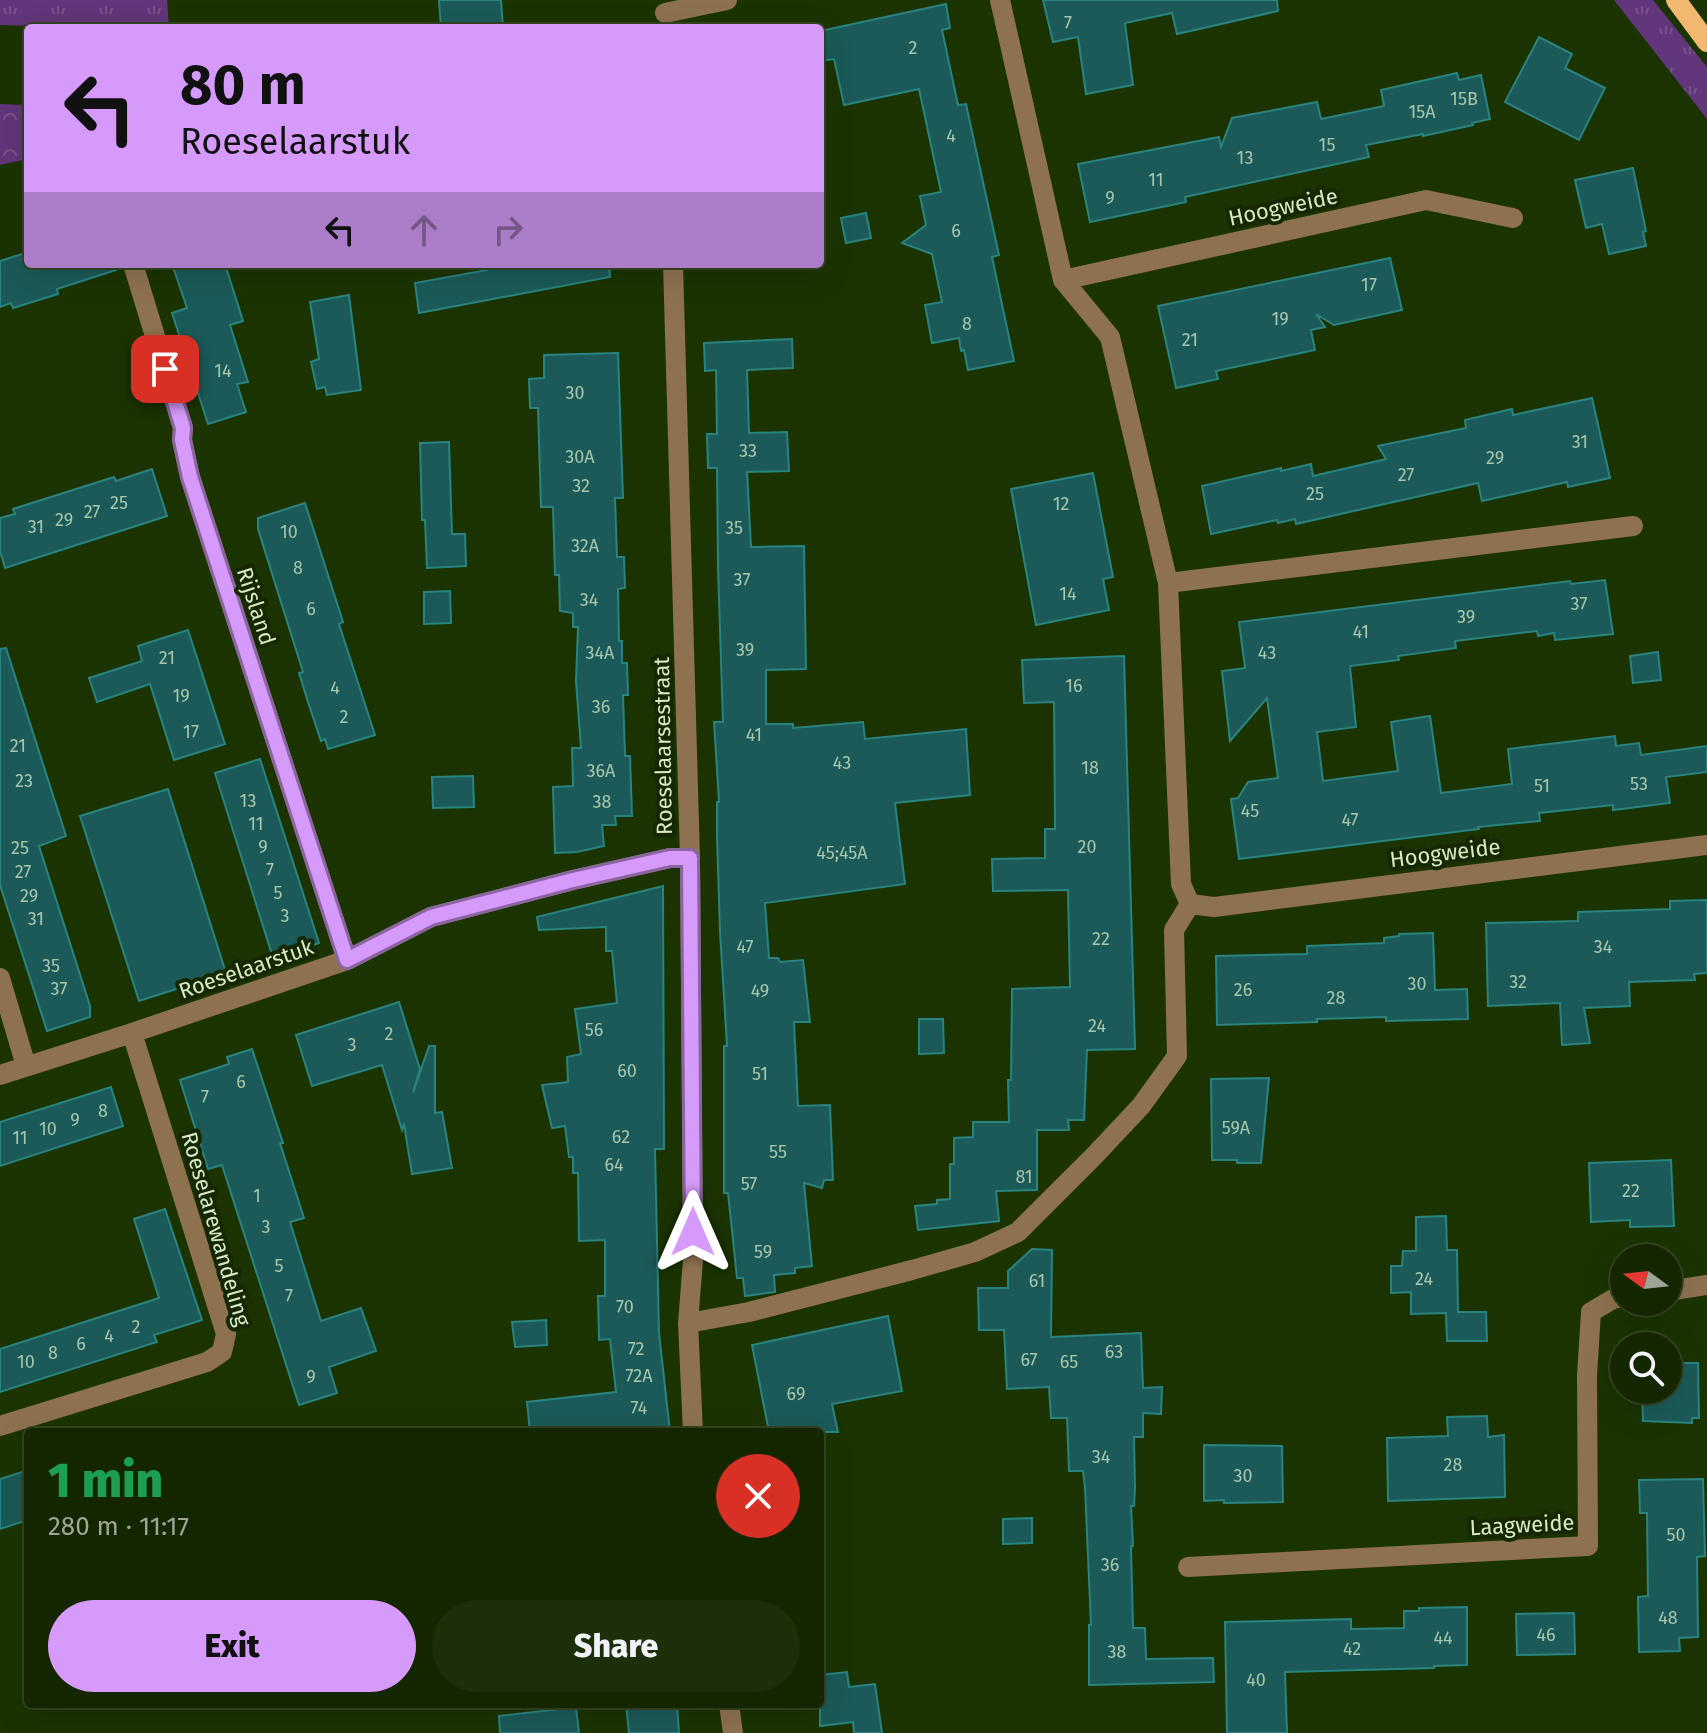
<!DOCTYPE html>
<meta charset="utf-8">
<style>
:root{--surface:#142600;--page:#1d2e0a;--text:#f1f3f6;--muted:#9da599;--line:#334322;--accent:#d69bfa}
body{margin:0;font-family:"Fira Sans",sans-serif;background:var(--page);color:var(--text);height:100vh;display:flex;flex-direction:column;font-size:30px;white-space:nowrap}
*{box-sizing:border-box;margin:0}
p{font-size:26px;color:var(--muted)}
.icon{flex:none;width:44px;height:44px;fill:none;stroke:currentColor;stroke-width:2;stroke-linecap:round;stroke-linejoin:round}
.map{position:relative;flex:1;overflow:hidden}
.side{position:absolute;left:24px;top:1428px;width:800px;height:280px;display:flex;flex-direction:column;background:var(--surface);border-radius:8px;box-shadow:0 8px 32px #0002,0 0 0 2px var(--line)}
.side>*{flex:none}
.top-card{position:absolute;left:24px;top:24px;width:800px;height:244px;border-radius:8px;box-shadow:0 8px 32px #0002,0 0 0 2px var(--line);background:#d69bfa;color:#111;overflow:hidden}
.needle{width:52px;rotate:285deg}
.buttons{position:absolute;left:1610px;top:1244px;display:grid;gap:16px}
.buttons a{display:grid;place-items:center;width:72px;height:72px;border-radius:50%;background:var(--surface);box-shadow:0 8px 32px #0002,0 0 0 2px var(--line);font-size:40px}
.pin{position:absolute;display:grid;place-items:center;width:68px;height:68px;color:#fff;margin:-34px;border-radius:16px;box-shadow:0 4px 12px #0006}
.me{position:absolute;width:88px;margin:-44px;rotate:0deg;stroke-linejoin:round;filter:drop-shadow(0 0 6px #0008)}
.turn{display:flex;align-items:center;gap:28px;height:168px;padding:0 24px;font-size:36px}
.turn .icon{width:104px;height:104px;stroke-width:2.5}
.turn b{display:block;font-size:56px;line-height:68px}
.lanes{display:flex;align-items:center;height:76px;padding:0 24px;background:#0003;justify-content:center;gap:40px;direction:ltr}
.lanes .off{opacity:.35}
.round{display:grid;place-items:center;flex:none;width:84px;height:84px;border-radius:42px;background:var(--page)}
.headline{display:flex;align-items:center;justify-content:space-between;height:136px;padding:0 24px}
h1{font-size:48px;font-weight:800;line-height:60px;color:#1e9e55}
.action{display:flex;gap:16px;margin-top:auto;padding:16px 24px}
.action a{flex:1;height:92px;border-radius:48px;background:var(--accent);color:#111;font-size:32px;font-weight:800;line-height:92px;text-align:center}
.action a+a{background:var(--page);color:var(--text)}
.map>svg:first-child{display:block}
</style>
<div class="map">
<svg width="1707" height="1733" viewBox="0 0 1707 1733">
<defs>
<pattern id="grass-tufts" width="24" height="20" patternUnits="userSpaceOnUse" patternTransform="scale(2)"><rect width="24" height="20" fill="#62367a"/><path d="M3 7l-1-3M5 7V3M7 7l1-3M15 17l-1-3M17 17v-4M19 17l1-3" fill="none" stroke="#78538b"/></pattern>
<pattern id="forest-crowns" width="20" height="18" patternUnits="userSpaceOnUse" patternTransform="scale(2)"><rect width="20" height="18" fill="#62367a"/><path d="M2 6a3 3 0 1 1 6 0M12 15a3 3 0 1 1 6 0" fill="none" stroke="#78538b"/></pattern>
</defs>
<rect width="100%" height="100%" fill="#1b3300"/>
<path fill="url(#grass-tufts)" d="M0,0H167L169,28H34V26L0,25Z
M1614,0H1653L1707,67V119Z"/>
<path fill="url(#forest-crowns)" d="M0,104L28,105V159L0,165Z"/>
<path fill="#1b5a58" stroke="#298481" stroke-width="2" d="M439,0H501L503,28H441Z
M1043,0H1277L1278,11L1177,34L1172,13L1125,23L1133,85L1086,94L1078,37L1053,42Z
M946,4L950,28L942,30L958,105L966,104L999,255L992,257L1014,361L968,370L964,350L961,351L959,338L932,343L925,305L942,302L932,254L902,243L926,225L920,196L941,192L919,89L844,105L834,59L820,61V31Z
M1539,37L1572,54L1565,68L1605,88L1579,140L1505,102Z
M1457,73L1459,80L1481,75L1490,119L1472,123L1473,125L1423,136V134L1366,145L1369,157L1185,197L1186,202L1090,222L1078,164L1219,137L1221,147L1232,118L1317,102L1321,119L1384,106L1381,90Z
M1633,168L1646,231L1643,232L1646,246L1609,254L1602,224L1586,228L1575,180Z
M866,213L871,238L846,243L841,218Z
M28,252V264H115L116,270L57,289L58,294L13,308L11,303L0,307V261Z
M1390,258L1402,310L1334,325L1316,314L1325,327L1311,330L1315,350L1216,371L1218,379L1176,388L1158,306Z
M172,264H225L243,321L230,325L248,382L237,384L246,412L208,424L172,313L187,308Z
M486,264H609L610,277L419,313L415,283L487,270Z
M349,295L361,390L327,395L325,387L317,389L311,362L319,359L310,302Z
M792,339L793,368L747,370L749,433L787,432L789,471L747,472L751,547L804,546L806,669L766,670V724H793V728L863,722L865,739L966,729L970,795L895,803L905,884L765,903L769,958H778L780,962L803,960L810,1022H794L798,1106L830,1105L833,1180H824L822,1188L804,1183L812,1266L795,1268V1273L774,1275L775,1292L745,1296L743,1278H737L728,1193H724V1046H727L720,932L717,836V802H719L714,722H723L718,567L717,468H708L707,434H717L716,370L705,371L704,343Z
M618,353L623,498H615L617,557H624L625,588L618,589L619,641H622V663H627L628,695H623L625,756H630L632,816H615L616,825H602L604,846L577,852L555,853L553,787L573,786L572,748H581L576,681L578,627H573V613L560,611L559,575H555L553,507H541L538,408H530L529,379L544,378V355Z
M1592,398L1610,478L1568,487L1567,482L1482,501L1478,483L1296,524L1295,519L1278,523L1277,520L1211,534L1202,486L1281,468V471L1311,464L1313,476L1386,459L1378,446L1466,428L1465,420L1512,409L1513,415Z
M449,442L452,534H465L466,566L427,568L425,520H422L420,443Z
M152,469L167,516L5,568L0,551V518L15,514L13,509L114,477L116,481Z
M1093,473L1113,577L1103,579L1109,610L1036,625L1011,489Z
M305,503L343,622L339,624L375,735L328,749L325,739L321,741L307,699L299,673L303,672L258,529V518Z
M1605,580L1613,634L1555,640L1554,633L1538,636L1537,631L1455,641L1456,648L1398,656L1399,660L1350,666L1356,727L1317,732L1323,781L1398,771L1391,722L1430,716L1441,793L1512,784L1508,749L1615,736L1616,746L1639,743L1641,755L1707,746V772L1666,777L1670,803L1613,810V805L1539,813L1540,821L1478,827L1479,829L1239,859L1231,799L1238,798L1248,782L1278,778L1267,698L1230,741L1222,671L1245,668L1239,622L1570,581L1571,584Z
M450,591L451,623L424,624V592Z
M188,630L225,744L174,760L150,684L97,702L89,678L142,661L138,646Z
M6,648L66,836L39,846L90,1006V1017L47,1031L0,885V649Z
M1658,652L1661,680L1633,683L1630,656Z
M1124,656L1135,1049L1087,1050L1084,1120H1068L1069,1130H1037V1190L996,1191L999,1221L918,1230L915,1206L937,1204V1200L950,1199V1164H954V1138L973,1137V1122H1009L1008,1080H1011L1012,989L1070,987L1068,890L993,891L992,859L1045,858V829H1055L1054,702L1024,703L1022,660Z
M260,759L319,943L273,958L215,773Z
M473,776L474,807L433,808L432,777Z
M168,789L226,973L139,1001L80,816Z
M663,886L664,1149H655L659,1333L670,1432H530L527,1402L616,1392L610,1339L599,1340L598,1296H605V1240L579,1241L578,1173H573V1157H569L565,1126L552,1128L542,1085L568,1082L567,1057L581,1054L575,1009L617,1003L612,951H606V927L539,930L537,917Z
M1707,900V973L1694,974L1695,980L1629,982L1630,1006L1584,1008L1590,1043L1562,1045L1560,1003L1488,1006L1486,923L1578,921V912L1670,909V901Z
M1433,933L1435,990L1467,989L1468,1019L1386,1021V1017L1317,1019V1022L1217,1025L1216,956L1307,954V946L1384,943V938L1399,936V934Z
M399,1002L420,1069L413,1093L429,1046H435V1113L442,1112L452,1168L412,1174L404,1124L402,1130L382,1065L312,1086L296,1035Z
M919,1019H943L944,1053L919,1054Z
M252,1049L283,1143H280L304,1218L290,1222L321,1321L361,1308L376,1351L329,1367L337,1393L299,1405L222,1165L208,1169L180,1080L229,1064L227,1057Z
M1269,1078L1261,1163H1237V1160H1212L1211,1079Z
M111,1087L123,1126L0,1166V1122Z
M1671,1160L1674,1226L1630,1227V1220L1591,1222L1589,1163Z
M165,1209L202,1320L154,1335L157,1342L0,1392V1349L159,1298L134,1219Z
M1446,1216L1447,1250H1457L1458,1312H1486L1487,1341H1447L1446,1313L1411,1314V1292L1391,1293V1266H1402L1403,1251H1416V1217Z
M1032,1249L1052,1250L1051,1337L1141,1333L1143,1388L1162,1387L1161,1414L1143,1413V1437H1134L1135,1487L1134,1506H1131L1133,1546H1131L1133,1628H1145L1146,1659L1213,1658L1214,1682L1089,1685V1625H1091L1085,1488L1083,1471H1069L1067,1418H1051L1049,1387L1007,1389L1004,1330H979L978,1288H1008V1271Z
M888,1316L902,1391L832,1404L838,1432H769L752,1345Z
M546,1320L547,1345L515,1347L512,1322Z
M1668,1363H1698L1699,1418H1692V1423L1643,1421L1642,1390H1668Z
M1487,1416L1488,1437L1504,1435L1505,1497L1388,1501L1387,1438L1448,1436L1447,1417Z
M1204,1445L1282,1446L1283,1502L1224,1503V1500L1204,1501Z
M28,1470V1520L0,1529V1479Z
M1703,1479L1705,1556L1697,1557L1698,1637L1679,1638L1680,1651L1639,1652L1638,1597L1648,1596L1647,1513H1640L1639,1480Z
M1032,1518V1543L1003,1544V1519Z
M1467,1607V1665L1434,1666V1668L1285,1672L1287,1733H1227L1225,1622L1351,1619V1629L1404,1628V1611H1419V1608Z
M1574,1613L1575,1654L1517,1655L1516,1614Z
M847,1672L849,1687L875,1684L882,1733H854L853,1722L820,1726V1675Z
M626,1704H677L679,1733H629Z
M576,1707L579,1733H500L499,1716Z"/>
<g fill="none" stroke-linecap="round" stroke-linejoin="round">
<path stroke="#8e7250" stroke-width="20" d="M1000,0L1063,280L1110,337L1168,583L1181,884L1190,904L1214,907L1707,845
M665,13L727,0
M133,264L183,428L182,440L190,477L347,960
M673,264L690,858L693,1260L688,1323L693,1432
M1063,280L1426,200L1513,218
M1168,583L1633,526
M0,978L26,1066
M0,1075L132,1033L347,960L431,917L573,880L670,858H690
M1668,1291L1707,1285
M688,1323L749,1312L912,1270L975,1252L1018,1232L1094,1156L1141,1106L1177,1056L1174,930L1190,904
M0,1426L207,1362L222,1352L226,1334L132,1033
M1188,1567L1588,1546L1587,1376L1591,1312L1613,1299L1624,1297
M729,1704L733,1733"/>
<path stroke="#f2b86f" stroke-width="20" d="M1676,0L1707,42"/>
</g>
<g fill="none" stroke-linecap="round" stroke-linejoin="round">
<g stroke="#8b65a2" stroke-width="20">
<path id="route" d="M165,369L183,428L182,440L190,477L347,960L431,917L573,880L670,858H690L693,1232"/>
</g>
<use href="#route" stroke="#d69bfa" stroke-width="14"/>
</g>
<g text-anchor="middle" dominant-baseline="central" stroke-width="8" stroke-linejoin="round" paint-order="stroke">
<g font-size="18" fill="#a7c6ab">
<text x="1068" y="23">7</text>
<text x="913" y="48">2</text>
<text x="1464" y="99">15B</text>
<text x="1422" y="112">15A</text>
<text x="951" y="136">4</text>
<text x="1327" y="145">15</text>
<text x="1245" y="158">13</text>
<text x="1156" y="180">11</text>
<text x="1110" y="198">9</text>
<text x="956" y="231">6</text>
<text x="1369" y="285">17</text>
<text x="1280" y="319">19</text>
<text x="967" y="324">8</text>
<text x="1190" y="340">21</text>
<text x="223" y="371">14</text>
<text x="575" y="393">30</text>
<text x="1580" y="442">31</text>
<text x="748" y="451">33</text>
<text x="580" y="457">30A</text>
<text x="1495" y="458">29</text>
<text x="1406" y="475">27</text>
<text x="581" y="486">32</text>
<text x="1315" y="494">25</text>
<text x="119" y="503">25</text>
<text x="1061" y="504">12</text>
<text x="92" y="512">27</text>
<text x="64" y="520">29</text>
<text x="36" y="527">31</text>
<text x="734" y="528">35</text>
<text x="289" y="532">10</text>
<text x="585" y="546">32A</text>
<text x="298" y="568">8</text>
<text x="742" y="580">37</text>
<text x="1068" y="594">14</text>
<text x="589" y="600">34</text>
<text x="1579" y="604">37</text>
<text x="311" y="609">6</text>
<text x="1466" y="617">39</text>
<text x="1361" y="632">41</text>
<text x="745" y="650">39</text>
<text x="600" y="653">34A</text>
<text x="1267" y="653">43</text>
<text x="167" y="658">21</text>
<text x="1074" y="686">16</text>
<text x="335" y="688">4</text>
<text x="181" y="696">19</text>
<text x="601" y="707">36</text>
<text x="344" y="717">2</text>
<text x="191" y="732">17</text>
<text x="754" y="735">41</text>
<text x="18" y="746">21</text>
<text x="842" y="763">43</text>
<text x="1090" y="768">18</text>
<text x="601" y="771">36A</text>
<text x="24" y="781">23</text>
<text x="1639" y="784">53</text>
<text x="1542" y="786">51</text>
<text x="248" y="801">13</text>
<text x="602" y="802">38</text>
<text x="1250" y="811">45</text>
<text x="1350" y="820">47</text>
<text x="256" y="824">11</text>
<text x="263" y="847">9</text>
<text x="1087" y="847">20</text>
<text x="20" y="848">25</text>
<text x="842" y="853">45;45A</text>
<text x="270" y="870">7</text>
<text x="23" y="872">27</text>
<text x="278" y="893">5</text>
<text x="29" y="896">29</text>
<text x="285" y="916">3</text>
<text x="36" y="919">31</text>
<text x="1101" y="939">22</text>
<text x="745" y="947">47</text>
<text x="1603" y="947">34</text>
<text x="51" y="966">35</text>
<text x="1518" y="982">32</text>
<text x="1417" y="984">30</text>
<text x="59" y="989">37</text>
<text x="1243" y="990">26</text>
<text x="760" y="991">49</text>
<text x="1336" y="998">28</text>
<text x="1097" y="1026">24</text>
<text x="594" y="1030">56</text>
<text x="389" y="1034">2</text>
<text x="352" y="1045">3</text>
<text x="627" y="1071">60</text>
<text x="760" y="1074">51</text>
<text x="241" y="1082">6</text>
<text x="205" y="1097">7</text>
<text x="103" y="1111">8</text>
<text x="75" y="1120">9</text>
<text x="1236" y="1128">59A</text>
<text x="48" y="1129">10</text>
<text x="621" y="1137">62</text>
<text x="20" y="1138">11</text>
<text x="778" y="1152">55</text>
<text x="614" y="1165">64</text>
<text x="1024" y="1177">81</text>
<text x="749" y="1184">57</text>
<text x="1631" y="1191">22</text>
<text x="257" y="1196">1</text>
<text x="266" y="1227">3</text>
<text x="763" y="1252">59</text>
<text x="279" y="1266">5</text>
<text x="1424" y="1279">24</text>
<text x="1037" y="1281">61</text>
<text x="289" y="1296">7</text>
<text x="625" y="1307">70</text>
<text x="136" y="1327">2</text>
<text x="109" y="1336">4</text>
<text x="81" y="1344">6</text>
<text x="636" y="1349">72</text>
<text x="1114" y="1352">63</text>
<text x="53" y="1353">8</text>
<text x="1029" y="1360">67</text>
<text x="26" y="1362">10</text>
<text x="1069" y="1362">65</text>
<text x="639" y="1376">72A</text>
<text x="311" y="1377">9</text>
<text x="796" y="1394">69</text>
<text x="639" y="1408">74</text>
<text x="1101" y="1457">34</text>
<text x="1453" y="1465">28</text>
<text x="1243" y="1476">30</text>
<text x="1676" y="1535">50</text>
<text x="1110" y="1565">36</text>
<text x="1668" y="1618">48</text>
<text x="1546" y="1635">46</text>
<text x="1443" y="1638">44</text>
<text x="1352" y="1649">42</text>
<text x="1117" y="1652">38</text>
<text x="1256" y="1680">40</text>
</g>
<g font-size="22" fill="#d6eac7" stroke="#162704">
<text transform="translate(1283 207) rotate(-12)">Hoogweide</text>
<text transform="translate(256 606) rotate(72)">Rijsland</text>
<text transform="translate(663 746) rotate(-91)">Roeselaarsestraat</text>
<text transform="translate(1445 853) rotate(-7)">Hoogweide</text>
<text transform="translate(246 969) rotate(-19)">Roeselaarstuk</text>
<text transform="translate(216 1229) rotate(74)">Roeselarewandeling</text>
<text transform="translate(1522 1525) rotate(-3)">Laagweide</text>
</g>
</g>
</svg>
<div class="buttons">
<a><svg class="needle" viewBox="-14 -14 28 28"><path d="M0-13l5 13h-10z" fill="#e53935"/><path d="M0 13l5-13h-10z" fill="#9da599"/></svg></a>
<a><svg class="icon" aria-label="search" viewBox="0 0 24 24"><circle cx="10" cy="10" r="6"/><path d="M15 15l6 6"/></svg></a>
</div>
<div class="pin" style="left:165px;top:369px;background:#d93025"><svg class="icon" aria-label="arrive" viewBox="0 0 24 24"><path d="M6 21V4h12l-3 4 3 4H6"/></svg></div>
<svg class="me" style="left:693px;top:1232px" viewBox="-20 -20 40 40"><path d="M0-17L14 15 0 8-14 15z" fill="#d69bfa" stroke="#fff" stroke-width="4"/></svg>
<div class="top-card">
<div class="turn"><svg class="icon" aria-label="left" viewBox="0 0 24 24"><path d="M17 20v-9H6M10 6l-5 5 5 5"/></svg><div><b>80 m</b>Roeselaarstuk</div></div>
<div class="lanes"><svg class="icon" aria-label="left" viewBox="0 0 24 24"><path d="M17 20v-9H6M10 6l-5 5 5 5"/></svg><svg class="icon off" aria-label="ahead" viewBox="0 0 24 24"><path d="M12 20V5M6 11l6-6 6 6"/></svg><svg class="icon off" aria-label="right" viewBox="0 0 24 24"><path d="M7 20v-9h11M14 6l5 5-5 5"/></svg></div>
</div>
<section class="side">
<div class="headline"><div><h1>1 min</h1><p>280 m · 11:17</p></div><a class="round" style="background:#d93025;color:#fff"><svg class="icon" aria-label="close" viewBox="0 0 24 24"><path d="M6 6l12 12M18 6L6 18"/></svg></a></div>
<div class="action"><a>Exit</a><a>Share</a></div>
</section>
</div>
